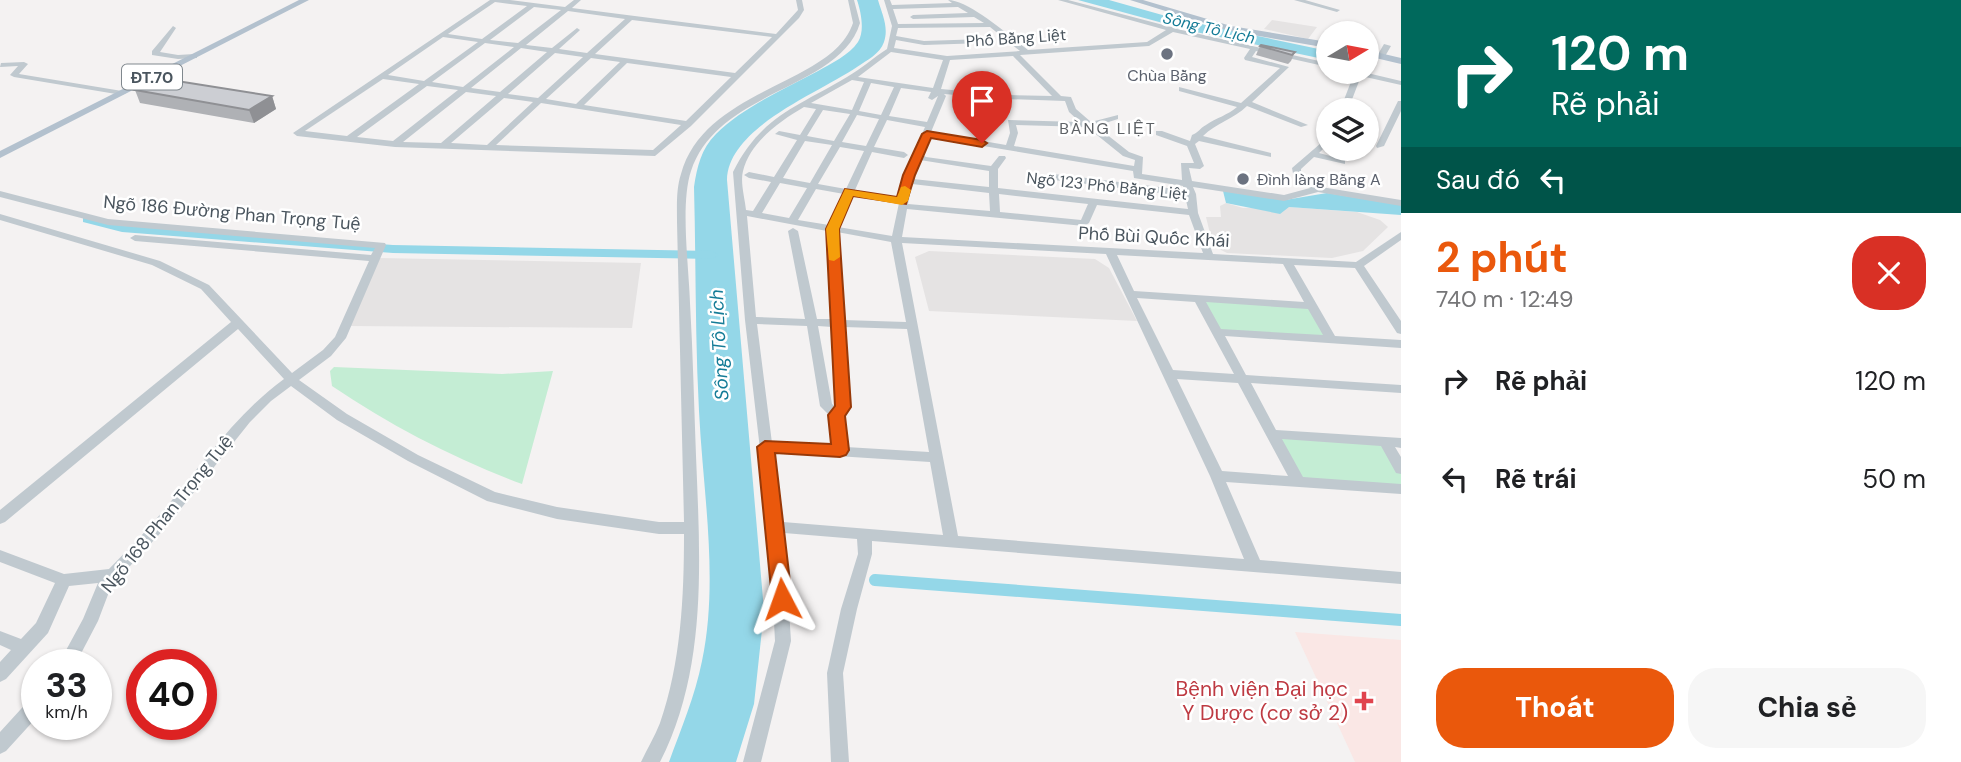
<!DOCTYPE html>
<html lang="vi">
<meta charset="utf-8">
<style>
:root{--surface:#fff;--page:#f6f6f6;--text:#202124;--muted:#757577;--accent:#ea580c}
body{margin:0;font-family:"DM Sans",sans-serif;background:var(--page);color:var(--text);height:100vh;display:flex;flex-direction:column;font-size:26px;white-space:nowrap}
*{box-sizing:border-box;margin:0}
p{font-size:23px;color:var(--muted)}
.icon{flex:none;width:38px;height:38px;fill:none;stroke:currentColor;stroke-width:2;stroke-linecap:round;stroke-linejoin:round}
.map{position:relative;flex:1;overflow:hidden}
.side{display:flex;flex-direction:column;background:var(--surface);width:560px}
.side>*{flex:none}
.top-card{background:#00695c;color:#fff;overflow:hidden}
.needle{width:46px;rotate:80deg}
.controls{position:absolute;left:1316px;top:21px;display:grid;gap:14px}
.controls a{display:grid;place-items:center;width:63px;height:63px;border-radius:50%;background:var(--surface);box-shadow:0 2px 5px #0004;font-size:35px}
.speed{position:absolute;left:21px;top:649px;display:flex;gap:14px;font-size:35px;font-weight:700;text-align:center}
.speed>*{display:grid;place-content:center;width:91px;height:91px;border-radius:50%;background:var(--surface);box-shadow:0 2px 5px #0004;line-height:1}
.speed small{font-size:18px;font-weight:400}
.speed .limit{border:10px solid #d22;background:#fff;color:#111}
.pin{position:absolute;display:grid;place-items:center;width:60px;height:60px;color:#fff;margin:-72px -30px;border-radius:50% 50% 50% 0;rotate:-45deg;box-shadow:0 0 7px #0007}
.pin .icon{rotate:45deg}
.me{position:absolute;width:77px;margin:-38px;rotate:356deg;stroke-linejoin:round;filter:drop-shadow(0 0 5px #0008)}
.turn{display:flex;align-items:center;gap:24px;height:147px;padding:0 35px;font-size:32px}
.turn .icon{width:91px;height:91px;stroke-width:2.5}
.turn b{display:block;font-size:49px;line-height:60px}
.then{display:flex;align-items:center;height:66px;padding:0 35px;background:#0003;gap:14px;font-size:26px}
.round{display:grid;place-items:center;flex:none;width:74px;height:74px;border-radius:28px;background:var(--page)}
.head{display:flex;align-items:center;justify-content:space-between;height:119px;padding:0 35px}
h1{font-size:42px;font-weight:700;line-height:52px;color:var(--accent)}
.primary-button{display:flex;gap:14px;margin-top:auto;padding:14px 35px}
.primary-button a{flex:1;height:80px;border-radius:28px;background:var(--accent);color:#fff;font-size:28px;font-weight:700;line-height:80px;text-align:center}
.primary-button a+a{background:var(--page);color:var(--text)}
ul{padding:0;list-style:none}
li{display:flex;align-items:center;gap:21px;height:98px;padding:0 35px}
li div{flex:1}
li b{display:block;font-size:26px}
li em{font-style:normal}
main{display:flex;flex:1;min-height:0}
.map>svg:first-child{display:block}
</style>
<main>
<div class="map">
<svg width="1401" height="762" viewBox="0 0 1401 762">
<rect width="100%" height="100%" fill="#f4f2f2"/>
<path fill="#e5e3e3" d="M1272,20L1317,27L1308,39L1264,29Z
M1226,203L1243,208L1289,207L1357,212L1380,220L1388,227L1363,251L1332,258L1227,253L1213,246L1206,217H1221L1220,206Z
M929,251L1095,259L1109,268L1137,321L929,311L915,257Z
M379,258L641,263L632,328L349,326Z"/>
<path fill="#fae7e5" d="M1295,632L1401,640V762H1355Z"/>
<path fill="#c4edd4" d="M1199,299L1312,306L1331,339L1217,332Z
M334,367L502,374L553,371L522,484C455,459 391,426 332,386L330,371Z
M1273,434L1385,442L1401,469V489L1299,483Z"/>
<path fill="#94d7e8" d="M857,0H878C882,14 889,27 884,42C880,54 867,60 857,67C819,93 728,127 727,180L764,611L754,704L736,762H669C681,729 695,696 702,661C719,580 703,493 699,411C695,337 696,262 694,187C697,167 701,149 716,134C744,106 785,89 818,71C832,63 849,55 858,42C865,31 861,12 857,0Z
M1078,0H1109L1173,18L1328,51V60L1196,32Z
M1223,191L1285,200L1327,193L1401,205V215L1289,207L1280,214L1226,203Z"/>
<g fill="none" stroke-linecap="round" stroke-linejoin="round">
<path stroke="#94d7e8" stroke-width="12" d="M875,580L1401,620"/>
<path fill="#94d7e8" fill-rule="evenodd" d="M88,215L122,224L393,245L712,251L719,255L712,259L393,253L122,232L83,222V216Z"/>
<path fill="#c0c9cf" fill-rule="evenodd" d="M490,0H510L565,7L574,0H581L572,8L776,34L798,10L796,0H802L804,10L799,18L691,126L655,156L395,147L297,136L293,133ZM495,2L527,6L482,39L448,34ZM534,7L561,10L518,43L490,40ZM568,11L625,19L587,53L559,49L579,31L580,30L577,28L552,48L526,45ZM632,20L772,37L735,73L595,54ZM443,37L478,42L424,81L388,75ZM485,43L514,47L463,87L432,82ZM521,48L547,52L500,92L471,88ZM555,53L583,57L538,98L508,94ZM591,58L620,62L576,104L546,99ZM627,63L731,77L686,121L584,105ZM383,79L419,84L347,136L305,131ZM427,86L458,90L393,141L357,137ZM466,92L496,96L441,143L403,142ZM504,98L533,102L487,145L451,143ZM541,103L681,125L653,150L496,145Z
M848,0H854L860,23C840,90 718,89 691,171C680,204 689,268 690,303C693,354 694,405 696,456C700,558 708,668 660,762H641C647,749 655,736 660,723C681,663 684,597 684,534H659L557,519L487,501L408,461L337,420L291,386L271,401L250,422L167,526L118,579L109,592L98,621L75,665H58L83,619L98,583L69,586L48,633L6,679L0,682V662L11,650L0,645V631L21,639L36,623L55,583L0,562V550L64,574L109,569C125,552 142,536 157,518C199,470 232,417 284,379L238,329L5,522L0,524V510L231,322L201,289L152,265L0,220V214L160,261L209,285L292,373L323,350L335,337L369,261L135,241L130,238L135,235L371,255L375,248L108,225L0,197V191L108,219L385,243L386,245L346,338L331,356L299,380L347,414L418,455L495,492L557,507L659,522H684L677,222C677,206 676,189 681,174C697,115 762,95 809,68C828,57 846,44 853,23Z
M884,0H890L892,5L952,3L948,0C969,0 1011,37 1028,50L1147,42L1166,30L1058,0H1068L1171,27L1190,16L1192,17V19L1177,29L1328,63V67L1256,51L1252,57L1289,67L1252,102L1308,125L1301,127L1247,106C1234,119 1216,123 1203,136L1271,153V157L1199,141L1195,144L1204,166L1200,169L1189,168L1192,181L1284,195L1310,188L1294,179L1292,168L1328,137V144L1319,153L1345,160V164L1314,157L1301,169V176L1321,187L1401,200V206L1318,192L1284,201L1193,187L1196,194L1198,213L1213,254L1356,262L1401,232V240L1364,266L1401,321V334L1397,333L1355,268L1294,265L1335,336L1401,340V348L1225,336L1246,375L1401,385V393L1251,383L1276,430L1401,438V448L1395,447L1401,457V474L1396,473L1381,446L1282,439L1303,477L1401,484V494L1226,482L1260,560L1401,572V584L872,541V554L857,609L843,673L849,762H831L827,673L841,609L858,554L857,539L784,533L791,641L761,762H743L775,641L769,527L745,320L733,172C761,116 797,107 847,77C861,69 873,58 887,49L892,26ZM958,7L968,13L913,15L910,17L913,19L974,17L984,23L898,24L893,9ZM990,27L1020,51L947,56L894,48L896,40L924,45L984,43L988,41L984,39L924,41L896,36L898,28ZM1173,32L1250,49L1244,58L1245,60L1280,68L1241,103L1179,87V91L1237,107C1228,115 1216,118 1206,125C1200,128 1198,133 1192,135L1190,141L1162,131H1156V135L1187,146L1194,163H1181L1182,180L1142,174L1143,157L1129,152L1096,126L1118,119V115L1091,122L1076,109L1071,97L1061,96L1020,55L1149,46ZM891,52L943,60L933,88L858,77ZM1013,56L1052,96L1006,95L941,89L950,60ZM852,80L864,82L852,110L811,103ZM871,83L894,87L881,115L859,111ZM901,88L931,92L928,98L932,100L938,96L927,122L889,116ZM944,94L1006,99L1065,101L1069,112L1080,122L1008,120L1010,133L1006,145L931,132L946,96ZM804,107L816,109L800,135L779,131L775,134L797,140L774,177L749,172L744,175L749,178L771,182L753,211L746,210C745,199 740,182 743,171C750,142 780,121 804,107ZM823,110L850,114L834,141L807,136ZM857,115L879,119L866,146L842,142ZM887,120L925,127L904,175L900,198L855,190L872,152L904,158L908,155L904,152L874,147ZM1016,125L1087,127L1123,156L1135,160L1134,166L1014,146L1018,133ZM929,137L1133,171L1134,178L1183,186L1184,190L1054,174L1049,177L1054,180L1185,196L1188,209L998,188V169L1006,158L1005,156H999L991,166L926,157L922,154ZM805,141L832,145L810,183L783,178ZM840,147L864,151L846,189L818,184ZM920,160L989,171V187L913,179ZM780,183L807,188L789,218L762,213ZM912,184L989,193L990,211L908,204ZM816,189L844,194L829,225L798,220ZM999,194L1088,204L1081,220L1000,212ZM852,195L899,203L892,236L838,227ZM1097,205L1189,215L1203,253L902,237L907,209L1084,226L1089,223ZM747,216L827,231L832,319H817L798,231L793,228L788,231L805,319L756,317ZM837,232L891,242L906,322L843,320ZM902,243L1106,254L1210,476L1244,559L958,536ZM1117,255L1283,264L1304,302L1134,291ZM1137,298L1195,302L1234,374L1173,370ZM1206,302L1308,309L1323,335L1221,329ZM757,324L807,326L820,406L831,417L833,446L772,443ZM818,326L832,327L836,407L832,404ZM844,327L907,329L929,452L846,447L843,416L849,407ZM1177,379L1238,383L1288,476L1222,471ZM774,452L930,462L943,535L783,522Z
M1294,0H1305L1340,10L1337,12Z
M173,26L176,28L160,52L178,55L194,54H197V58L178,59L152,55V51Z
M1384,44L1391,46L1384,58H1378L1377,56Z
M24,62L28,64L19,74L122,91L126,93L122,95L14,77L10,75L18,66L0,67L1,63Z
M1351,72H1363L1401,81V85L1361,76L1348,110H1340L1354,74Z
M1398,101H1401V111L1384,146L1377,148L1376,146Z
M37,696V717L6,751L0,754V732L31,698Z"/>
<path fill="#b3c1ce" fill-rule="evenodd" d="M299,0H309L0,158V151Z
M1130,0H1143L1231,26L1328,42V48L1230,31Z
M1367,50L1401,58V64L1367,56Z"/>
</g>
<path fill="#afb1b5" d="M1260,46L1295,52L1291,61L1288,64L1256,55Z
M135,90L272,96L276,109L254,123L140,103Z"/>
<path fill="#8f9094" d="M272,96L276,109L254,123L249,110Z"/>
<path fill="#ccced3" stroke="#8f9094" stroke-width="2" d="M1261,45L1295,52L1292,55L1260,46Z
M158,78L272,96L249,110L135,90Z"/>
<path fill="#ea580c" stroke="#983908" stroke-width="2" d="M927,131L982,140L987,143L982,147L931,138L915,175L906,204L853,196L839,229L851,407L845,416L849,450L846,455L840,457L775,453L792,599L789,605L782,608L775,605L772,599L757,447L765,441L831,444L828,415L835,406L826,229L845,189L897,197L903,175L922,134Z"/>
<path fill="#f59e0b" d="M905,186L911,190L908,201L902,205L853,196L839,229L840,257L834,261L829,260L826,229L845,189L897,197L901,187Z"/>
<g fill="#6b7280" stroke="#fff" stroke-width="2.5">
<circle cx="1167" cy="54" r="7"/>
<circle cx="1243" cy="179" r="7"/>
</g>
<path fill="#e0444e" stroke="#fff" stroke-width="2.5" d="M1360.5 690.5h7v7h7v7h-7v7h-7v-7h-7v-7h7z"/>
<g text-anchor="middle" dominant-baseline="central" stroke-width="5" stroke-linejoin="round" paint-order="stroke">
<g font-size="16" font-style="italic" fill="#157c97" stroke="#fff">
<text transform="translate(1209 28) rotate(13)">Sông Tô Lịch</text>
</g>
<g font-size="16" fill="#4a555e" stroke="#fff">
<text transform="translate(1016 38) rotate(-4)">Phố Bằng Liệt</text>
<text transform="translate(1107 186) rotate(6)">Ngõ 123 Phố Bằng Liệt</text>
</g>
<g font-size="16" fill="#5b616d" stroke="#fff">
<text x="1167" y="75">Chùa Bằng</text>
<text x="1257" y="179" text-anchor="start">Đình làng Bằng A</text>
</g>
<rect fill="#fff" stroke="#80888e" stroke-width="2" x="122" y="64.5" width="60" height="25" rx="5"/>
<g font-size="16" font-weight="bold" fill="#4a555e">
<text x="152" y="77">ĐT.70</text>
</g>
<g font-size="16" letter-spacing="2" fill="#5e6266" stroke="#fff">
<text x="1108" y="128">BÀNG LIỆT</text>
</g>
<g font-size="18" fill="#4a555e" stroke="#fff">
<text transform="translate(232 213) rotate(5)">Ngõ 186 Đường Phan Trọng Tuệ</text>
<text transform="translate(1154 237) rotate(3)">Phố Bùi Quốc Khái</text>
<text transform="translate(167 514) rotate(-51)">Ngõ 168 Phan Trọng Tuệ</text>
</g>
<g font-size="19" font-style="italic" fill="#157c97" stroke="#fff">
<text transform="translate(719 345) rotate(-93)">Sông Tô Lịch</text>
</g>
<g font-size="21" fill="#be3a42" stroke="#fff" text-anchor="end">
<text x="1348" y="689">Bệnh viện Đại học<tspan x="1348" dy="24">Y Dược (cơ sở 2)</tspan></text>
</g>
</g>
</svg>
<div class="controls">
<a><svg class="needle" viewBox="-14 -14 28 28"><path d="M0-13l5 13h-10z" fill="#e53935"/><path d="M0 13l5-13h-10z" fill="#757577"/></svg></a>
<a><svg class="icon" aria-label="layers" viewBox="0 0 24 24"><path d="M12 4l9 5-9 5-9-5zM3 14l9 5 9-5"/></svg></a>
</div>
<div class="speed"><div>33<small>km/h</small></div><div class="limit">40</div></div>
<div class="pin" style="left:982px;top:143px;background:#d93025"><svg class="icon" aria-label="arrive" viewBox="0 0 24 24"><path d="M6 21V4h12l-3 4 3 4H6"/></svg></div>
<svg class="me" style="left:782px;top:599px" viewBox="-20 -20 40 40"><path d="M0-17L14 15 0 8-14 15z" fill="#ea580c" stroke="#fff" stroke-width="4"/></svg>
</div>
<section class="side">
<div class="top-card">
<div class="turn"><svg class="icon" aria-label="right" viewBox="0 0 24 24"><path d="M7 20v-9h11M14 6l5 5-5 5"/></svg><div><b>120 m</b>Rẽ phải</div></div>
<div class="then">Sau đó<svg class="icon" aria-label="left" viewBox="0 0 24 24"><path d="M17 20v-9H6M10 6l-5 5 5 5"/></svg></div>
</div>
<div class="head"><div><h1>2 phút</h1><p>740 m · 12:49</p></div><a class="round" style="background:#d93025;color:#fff"><svg class="icon" aria-label="close" viewBox="0 0 24 24"><path d="M6 6l12 12M18 6L6 18"/></svg></a></div>
<ul>
<li><svg class="icon" aria-label="right" viewBox="0 0 24 24"><path d="M7 20v-9h11M14 6l5 5-5 5"/></svg><div><b>Rẽ phải</b></div><em>120 m</em></li>
<li><svg class="icon" aria-label="left" viewBox="0 0 24 24"><path d="M17 20v-9H6M10 6l-5 5 5 5"/></svg><div><b>Rẽ trái</b></div><em>50 m</em></li>
</ul>
<div class="primary-button"><a>Thoát</a><a>Chia sẻ</a></div>
</section>
</main>
